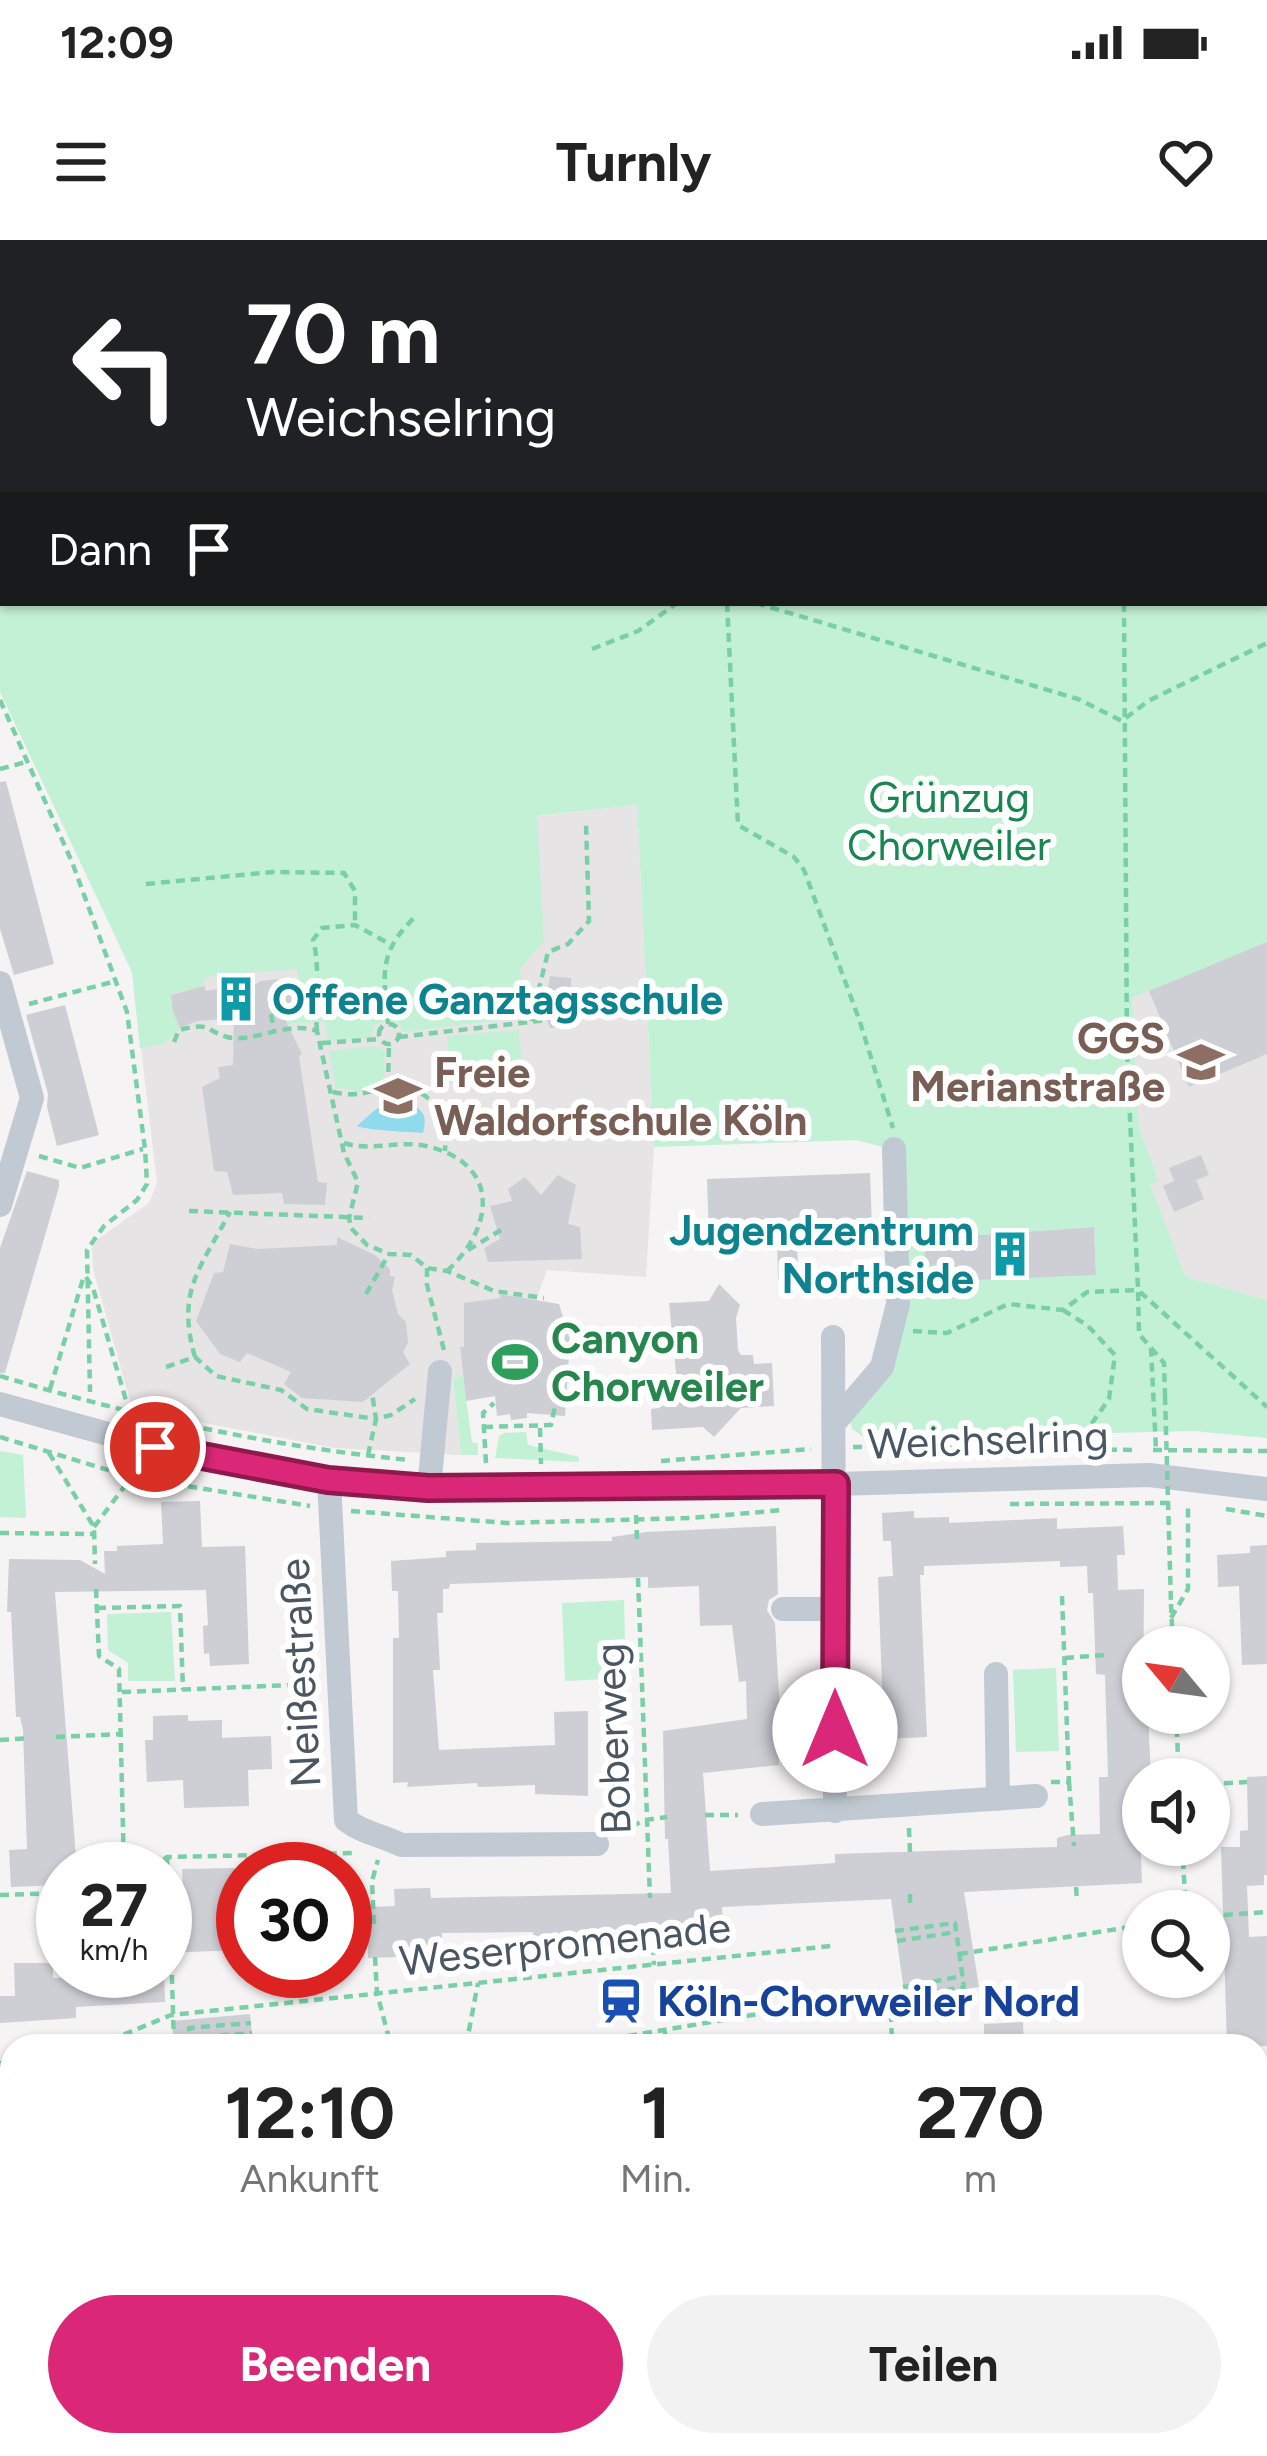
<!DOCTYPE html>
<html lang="de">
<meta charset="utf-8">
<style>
:root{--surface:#fff;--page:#f2f2f2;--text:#222;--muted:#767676;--accent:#db2777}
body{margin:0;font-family:Figtree,sans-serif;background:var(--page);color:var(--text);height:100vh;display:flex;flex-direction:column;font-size:45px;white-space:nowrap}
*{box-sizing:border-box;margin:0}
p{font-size:39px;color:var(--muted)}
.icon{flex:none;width:66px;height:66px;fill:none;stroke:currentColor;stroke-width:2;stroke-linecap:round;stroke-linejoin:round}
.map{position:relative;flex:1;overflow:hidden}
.sheet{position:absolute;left:0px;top:1794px;width:1269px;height:423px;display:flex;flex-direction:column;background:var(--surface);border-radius:36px 36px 0 0;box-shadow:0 3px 9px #0004}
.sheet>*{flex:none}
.banner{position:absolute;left:0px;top:0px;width:1269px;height:366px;box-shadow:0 3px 9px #0004;background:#202124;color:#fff;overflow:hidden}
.needle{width:78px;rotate:299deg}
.buttons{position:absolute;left:1122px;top:1386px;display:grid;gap:24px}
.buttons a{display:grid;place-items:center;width:108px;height:108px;border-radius:50%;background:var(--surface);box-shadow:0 3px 9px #0004;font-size:60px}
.speed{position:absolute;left:36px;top:1602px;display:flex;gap:24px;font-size:60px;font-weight:700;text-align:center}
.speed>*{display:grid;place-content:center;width:156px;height:156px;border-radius:50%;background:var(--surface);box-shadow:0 3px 9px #0004;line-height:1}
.speed small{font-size:30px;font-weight:400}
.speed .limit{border:18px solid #d22;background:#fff;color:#111}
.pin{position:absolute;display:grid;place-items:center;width:102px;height:102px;color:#fff;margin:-51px;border:6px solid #fff;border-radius:50%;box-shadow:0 3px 12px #0007}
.me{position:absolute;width:132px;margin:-66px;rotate:0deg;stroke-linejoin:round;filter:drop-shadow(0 0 9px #0008)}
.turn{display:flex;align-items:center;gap:42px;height:252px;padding:0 48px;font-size:54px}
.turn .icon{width:156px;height:156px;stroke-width:2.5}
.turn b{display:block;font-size:84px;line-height:102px}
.then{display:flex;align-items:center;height:114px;padding:0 48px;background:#0003;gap:24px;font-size:45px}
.eta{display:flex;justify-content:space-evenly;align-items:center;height:204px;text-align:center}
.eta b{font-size:72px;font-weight:700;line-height:84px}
.action{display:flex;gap:24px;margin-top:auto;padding:24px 48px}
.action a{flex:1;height:138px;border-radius:72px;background:var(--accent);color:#fff;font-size:48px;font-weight:700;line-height:138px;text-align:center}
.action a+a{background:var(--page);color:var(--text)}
.status{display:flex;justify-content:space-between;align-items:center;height:84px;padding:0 60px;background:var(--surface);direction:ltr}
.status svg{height:33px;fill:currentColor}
header{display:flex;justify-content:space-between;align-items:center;height:156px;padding:0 48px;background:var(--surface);font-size:54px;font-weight:700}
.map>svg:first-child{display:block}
</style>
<div class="status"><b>12:09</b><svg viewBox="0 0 49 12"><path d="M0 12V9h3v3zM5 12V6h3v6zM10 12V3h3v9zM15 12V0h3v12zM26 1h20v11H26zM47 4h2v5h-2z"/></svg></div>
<header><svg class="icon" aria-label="menu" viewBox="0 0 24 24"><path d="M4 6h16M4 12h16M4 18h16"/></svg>Turnly<svg class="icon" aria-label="heart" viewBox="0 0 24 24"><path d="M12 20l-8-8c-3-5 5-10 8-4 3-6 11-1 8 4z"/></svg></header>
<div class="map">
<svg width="1267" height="2216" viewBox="0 0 1267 2216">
<rect width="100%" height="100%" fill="#f5f3f3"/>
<path fill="#e6e4e5" d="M637,565L654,907L646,1037L547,1030L536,1060L501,1054L500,1058L465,1063L464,1107L460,1108L463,1136L453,1140L461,1215L334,1208L137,1170L130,1161L93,1029L92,1008L98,999L149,963L157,943L132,732L84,628Z
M1267,701V1060L1186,1037L1149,944L1159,939L1139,887L1132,758Z"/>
<path fill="#c3f1d5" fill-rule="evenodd" d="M602,0H1267V702L1132,758L1139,887L1159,940L1150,945L1186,1037L1267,1060V1198L1193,1191L867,1199L852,1189L849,1174L898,1064L894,910L856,900L654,907L637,565L537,576L544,701L520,729L525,777L404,792L398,783L385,780L374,786L371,797L328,801L325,781L278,785L272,774L300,764L298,730C266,729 236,735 204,737V746L172,754L173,772L180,788L164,804L140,808L132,732L0,452V300L3,299V363H1266V3ZM1094,987L1096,1034L926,1041L924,999Z
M519,790L523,836L451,843L447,796Z
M375,806L385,811L384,842L359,852L336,847L329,811Z
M463,1136L472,1202L478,1204V1215H461L453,1139Z
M526,1192L528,1205L579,1217V1222L495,1218L499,1196L504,1193Z
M0,1211L23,1215L26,1278L0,1277Z
M624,1360L626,1438L565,1441L562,1363Z
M171,1372L175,1441H128V1423L108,1410L107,1374Z
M1056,1428L1059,1511L1016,1512L1013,1430Z"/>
<path fill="#90daee" d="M407,862C423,870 428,875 423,893C410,892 366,890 357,886L376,869Z"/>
<path fill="#cdcfd5" d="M6,541L54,724L14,735L0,689V542Z
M1267,702V814L1189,847L1149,751Z
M550,736L571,738L572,787L550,788L546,778L537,777L540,747H548Z
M279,739L299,742L300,764L282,773L302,814L299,816L318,942L327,943L325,965L284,964L282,953L233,955L227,932L214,931L202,847L220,838L218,827L233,825L234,778L197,781L180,788L173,772L171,755L204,746L206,751L238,745L240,754L261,741Z
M65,765L99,895L57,906L47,867L48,854L26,775Z
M1201,915L1209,935L1196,940L1204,959L1174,972L1163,946L1174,941L1169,928Z
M27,931L59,940V947L5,1133H0V1008Z
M870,933L872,990L797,993L798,1039L778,1040L777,994L709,996L707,939Z
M558,935L576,945L568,984L580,987L582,1019L488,1022L484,1008L500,999L490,966L512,961L508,949L525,937L541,955Z
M1094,987L1096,1035L926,1042L924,999Z
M337,997L375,1015L390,1029V1036L395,1037L392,1050L398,1074L406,1082L408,1103L403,1112L410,1124L363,1162L302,1158L284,1144L291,1132L247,1113L240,1122L220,1114L196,1081L214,1033L223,1032L230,1004L257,1009L337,1005Z
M719,1044L740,1065L736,1078L738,1110L741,1115H753L754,1124L772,1123L774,1166L741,1168L714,1197L703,1187L652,1190L651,1169L660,1168L659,1143L677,1142L669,1063L709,1061Z
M500,1054L559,1064L570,1100L565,1176L527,1173V1178L511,1180L510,1174L497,1176L495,1156L466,1161L460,1107H464V1063L500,1058Z
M200,1261L202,1307L245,1306L249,1424L210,1426L209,1413L204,1414L203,1386L208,1385L206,1350L55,1352L77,1629H63L61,1645L11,1647L9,1610L27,1609L23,1490L20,1477H16L11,1372H7L9,1319L80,1320L105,1334L104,1311H117V1306L163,1304L161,1262Z
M914,1271V1278L949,1277V1283L1057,1278V1289L1123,1286L1125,1315H1117L1118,1350L1144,1349L1143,1473H1148L1151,1539H1143V1568H1139L1142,1643L964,1652L979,1747L905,1758L891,1659L722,1667L723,1688L709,1691L534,1697L533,1692L442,1693L443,1714L429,1716L368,1718V1705L345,1706V1668L395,1666L394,1649L430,1648L431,1658L671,1653L668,1599H665L663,1491L747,1479L746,1441L739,1442L732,1385L700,1386L699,1346L648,1348V1337L450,1344L449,1349H443V1373H437L440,1430H433L439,1510L555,1505L554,1472L588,1471V1556L535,1554V1545L478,1547L477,1543L407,1547L408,1542L393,1543V1398H399L398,1351H392L391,1321L446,1317V1311L476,1310V1303L612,1301V1297L646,1292L776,1286L778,1354L769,1360L767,1370L775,1383L782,1510H778L779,1525L703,1533L710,1631L835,1623V1614L1057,1607V1598L1068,1595L1100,1594L1099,1537H1108L1105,1435L1096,1434L1093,1353H1088L1087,1326L1060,1327V1321L924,1326V1335H920L927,1497L884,1499L878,1337L893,1336L891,1301H883L882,1273Z
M1267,1305V1424L1242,1425L1239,1346L1218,1347L1217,1315L1250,1313V1306Z
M188,1475V1481L222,1480V1498L271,1496L272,1529L248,1530L249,1566L184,1568L183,1540L147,1542L145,1500H153V1476Z
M1267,1536V1635H1264V1645L1247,1646L1249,1697L1267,1696V1806H1227L1221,1607H1240V1591L1248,1590L1247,1537Z
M235,1628L237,1674H243V1703L239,1704V1710L165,1713V1668L184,1667L182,1629Z
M14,1723H53V1738L98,1737L113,1731H164L165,1762L76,1767V1778L0,1783V1756H15Z
M250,1774L253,1806H174L172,1781Z
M1023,1782L1024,1806H984V1784Z"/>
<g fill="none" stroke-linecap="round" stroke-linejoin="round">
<path stroke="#7ad0a6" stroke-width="4.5" stroke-dasharray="9 6" stroke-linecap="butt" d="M692,0L693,3
M1215,3L1216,0
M0,336L3,335
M727,363L738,585L794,617L804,630L859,779L893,888
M756,363L1078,459L1122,481L1148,461L1267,403
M1124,363L1127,813L1138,1050L1267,1167
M592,409L638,391L677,363
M0,460L72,622L127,772L145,909L147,944L137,960L104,986L87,1010L90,1152
M0,529L26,522
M146,644L273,632L344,633L355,651V685
M29,764L116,741
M271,774L274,791
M531,781L548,712L568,704L589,681L586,584
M379 794a10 10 0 1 1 20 0a10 10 0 1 1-20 0Z
M388,784C384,735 377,714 414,678
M317,791C314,761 321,728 313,700L322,688L355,685L390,704
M399,797L547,780
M174,802L179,790C212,782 202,789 227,797C252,804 288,780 317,791L344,913L358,942L349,978L351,988L367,1005L389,1014L411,1015L427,1028L447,1031L494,1051L544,1058
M322,803L380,799
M388,847L389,804
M333,852C360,858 365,851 390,848C431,843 448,877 445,911
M344,903C372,912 397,900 426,906C501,923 495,987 447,1031
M39,916L80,928L143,909
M189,971L369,978
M468,1010L501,990
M427,1028V1045L444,1110
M86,1037L93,1048L130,1174
M366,1054L389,1014
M1063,1070L1088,1086L1115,1115L1109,1159L1083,1196L1084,1209
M913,1091L947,1093L1008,1064L1063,1070L1087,1052L1138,1050L1139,1094L1151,1108L1156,1210
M1151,1108L1164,1123L1165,1156
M195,1117C176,1051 200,1029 230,972
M166,1127L195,1117L216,1136L281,1150L307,1169L376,1179L372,1153
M0,1136C134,1176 271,1207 410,1220
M50,1149L83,1039
M484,1187L551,1185L555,1166
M540,1188L541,1224
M0,1197L131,1237L310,1266
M853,1207L1135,1210
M1153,1210L1267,1211
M49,1213L94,1287L95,1324
M368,1215L376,1179L391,1175L415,1159
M661,1221L811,1209
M486,1223L483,1173L494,1163
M1010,1264L1173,1263
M1226,1269L1267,1276
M351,1271L507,1283L691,1278L783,1270
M636,1275L637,1300
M94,1287L130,1239
M0,1293L94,1294
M638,1338L650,1658
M96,1349L99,1416L119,1429L124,1629
M1171,1364L1173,1407
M97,1368L180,1366L183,1450
M1171,1378L1188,1349V1263
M1065,1418L1104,1415
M122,1452L315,1444
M1176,1473L1179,1539
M56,1497L121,1494
M0,1500L30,1498
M1051,1542H1069L1062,1356
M1069,1542L1074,1606
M1209,1544L1247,1542
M705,1575H738
M909,1588L910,1612
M618,1593L645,1580L667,1577
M1182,1605L1185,1655
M167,1617L170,1668
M152,1629L167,1617L357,1613
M1076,1647L1077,1660
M910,1654V1667
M0,1655L63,1653
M1209,1676L1267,1672
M374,1684L372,1641L378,1620
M652,1691L654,1725
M895,1691L955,1683L964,1747L905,1757
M897,1701L956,1692
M171,1705L174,1806
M959,1714L1143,1685
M375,1717L377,1753L391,1806
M903,1747L963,1736
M891,1773L892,1806
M665,1792L666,1806
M190,1798L252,1793
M96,1806L171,1775L831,1706
M190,1806L189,1788L251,1783
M466,1806L478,1743
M569,1806L835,1761
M0,1823L12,1822
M0,1862L12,1861
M1257,1908L1267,1911
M1257,2183L1267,2182
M919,2205V2216
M1109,2205L1111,2216
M815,2207L857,2205
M740,2210L781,2208
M400,2216V2205"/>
<path stroke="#c1cad2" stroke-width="24" d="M0,73L3,72
M0,743L32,858L0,965
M833,1097L835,1571
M0,1164L155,1207L329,1240L429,1248L836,1244L1149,1235L1267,1249
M835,1182L882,1127L898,1064L894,909
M329,1240L346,1580C364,1594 382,1595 401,1605L597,1604
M429,1248L440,1132
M783,1369H835
M996,1434L998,1559
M762,1574L1036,1556
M224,2205V2216
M590,2205V2216
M658,2216L717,2214"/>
<path stroke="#7ad0a6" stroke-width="4.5" stroke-dasharray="9 6" stroke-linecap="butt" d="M1165,1156L1171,1364"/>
</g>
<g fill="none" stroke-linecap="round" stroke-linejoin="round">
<g stroke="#8e194d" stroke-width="30">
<path id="route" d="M155,1207L328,1240L428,1248L836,1244L835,1490"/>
</g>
<use href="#route" stroke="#db2777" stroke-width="21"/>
</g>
<defs>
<g id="building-bare" transform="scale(3.6)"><path d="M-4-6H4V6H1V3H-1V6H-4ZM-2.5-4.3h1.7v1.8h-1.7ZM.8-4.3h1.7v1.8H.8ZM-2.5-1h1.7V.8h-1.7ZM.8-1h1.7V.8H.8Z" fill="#0f9aa8" stroke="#fff" stroke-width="2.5" paint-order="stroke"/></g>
<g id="school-bare" transform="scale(3.6)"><path d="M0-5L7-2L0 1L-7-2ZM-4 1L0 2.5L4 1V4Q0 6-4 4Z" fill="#8d6e63" stroke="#fff" stroke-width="2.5" paint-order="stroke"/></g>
<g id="stadium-bare" transform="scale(3.6)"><path d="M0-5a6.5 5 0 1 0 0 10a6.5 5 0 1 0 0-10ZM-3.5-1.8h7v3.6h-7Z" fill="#2e9e5b" stroke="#fff" stroke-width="2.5" paint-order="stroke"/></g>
<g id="station-bare" transform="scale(3.6)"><path d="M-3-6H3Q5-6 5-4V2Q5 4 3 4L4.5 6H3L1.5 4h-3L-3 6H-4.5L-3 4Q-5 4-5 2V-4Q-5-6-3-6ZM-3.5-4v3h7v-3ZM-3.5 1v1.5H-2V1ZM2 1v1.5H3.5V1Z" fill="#1a4fb4" stroke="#fff" stroke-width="2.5" paint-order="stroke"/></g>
</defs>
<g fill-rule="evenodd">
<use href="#building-bare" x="236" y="759"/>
<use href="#school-bare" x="1201" y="822"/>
<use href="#school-bare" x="398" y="856"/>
<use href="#building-bare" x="1010" y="1014"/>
<use href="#stadium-bare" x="515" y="1122"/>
<use href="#station-bare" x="621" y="1761"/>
</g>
<g text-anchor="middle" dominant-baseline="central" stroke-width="12" stroke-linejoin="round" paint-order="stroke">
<g font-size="42" fill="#17864f" stroke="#fff">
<text x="949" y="557">Grünzug<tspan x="949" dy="48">Chorweiler</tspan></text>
</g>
<g font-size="42" font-weight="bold" fill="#0d838f" stroke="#fff" text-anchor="start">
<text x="272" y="759">Offene Ganztagsschule</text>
<text x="974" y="990" text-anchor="end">Jugendzentrum<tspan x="974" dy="48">Northside</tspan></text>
</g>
<g font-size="42" font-weight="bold" fill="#785e54" stroke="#fff" text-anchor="end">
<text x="1165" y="798">GGS<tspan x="1165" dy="48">Merianstraße</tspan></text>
<text x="434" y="832" text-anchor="start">Freie<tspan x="434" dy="48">Waldorfschule Köln</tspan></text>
</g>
<g font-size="42" font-weight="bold" fill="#27864d" stroke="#fff" text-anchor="start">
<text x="551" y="1098">Canyon<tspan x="551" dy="48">Chorweiler</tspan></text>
</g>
<g font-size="42" fill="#4a5661" stroke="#fff">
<text transform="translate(988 1200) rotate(-2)">Weichselring</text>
<text transform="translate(300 1433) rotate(-93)">Neißestraße</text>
<text transform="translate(613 1499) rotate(-92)">Boberweg</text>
<text transform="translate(565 1704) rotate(-6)">Weserpromenade</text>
</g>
<g font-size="42" font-weight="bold" fill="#164399" stroke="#fff" text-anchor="start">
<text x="657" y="1761">Köln-Chorweiler Nord</text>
</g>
</g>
</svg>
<div class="buttons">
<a><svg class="needle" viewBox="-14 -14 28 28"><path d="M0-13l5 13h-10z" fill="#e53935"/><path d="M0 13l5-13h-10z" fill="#767676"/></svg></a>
<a><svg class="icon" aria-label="sound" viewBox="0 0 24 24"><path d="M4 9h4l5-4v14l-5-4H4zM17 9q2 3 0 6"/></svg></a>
<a><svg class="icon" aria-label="search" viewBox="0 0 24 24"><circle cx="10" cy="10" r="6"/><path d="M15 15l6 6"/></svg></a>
</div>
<div class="speed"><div>27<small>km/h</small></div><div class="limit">30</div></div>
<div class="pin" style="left:155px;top:1207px;background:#d93025"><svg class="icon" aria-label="arrive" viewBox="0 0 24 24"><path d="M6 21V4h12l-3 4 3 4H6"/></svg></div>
<svg class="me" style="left:835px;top:1490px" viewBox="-20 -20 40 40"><circle r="19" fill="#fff"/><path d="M0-13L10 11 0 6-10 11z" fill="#db2777"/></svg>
<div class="banner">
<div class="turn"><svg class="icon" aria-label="left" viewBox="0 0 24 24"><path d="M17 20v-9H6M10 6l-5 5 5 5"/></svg><div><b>70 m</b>Weichselring</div></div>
<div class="then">Dann<svg class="icon" aria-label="arrive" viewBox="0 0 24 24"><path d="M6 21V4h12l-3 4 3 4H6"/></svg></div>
</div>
<section class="sheet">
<div class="eta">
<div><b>12:10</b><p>Ankunft</p></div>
<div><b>1</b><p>Min.</p></div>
<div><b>270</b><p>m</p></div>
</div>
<div class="action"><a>Beenden</a><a>Teilen</a></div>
</section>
</div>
